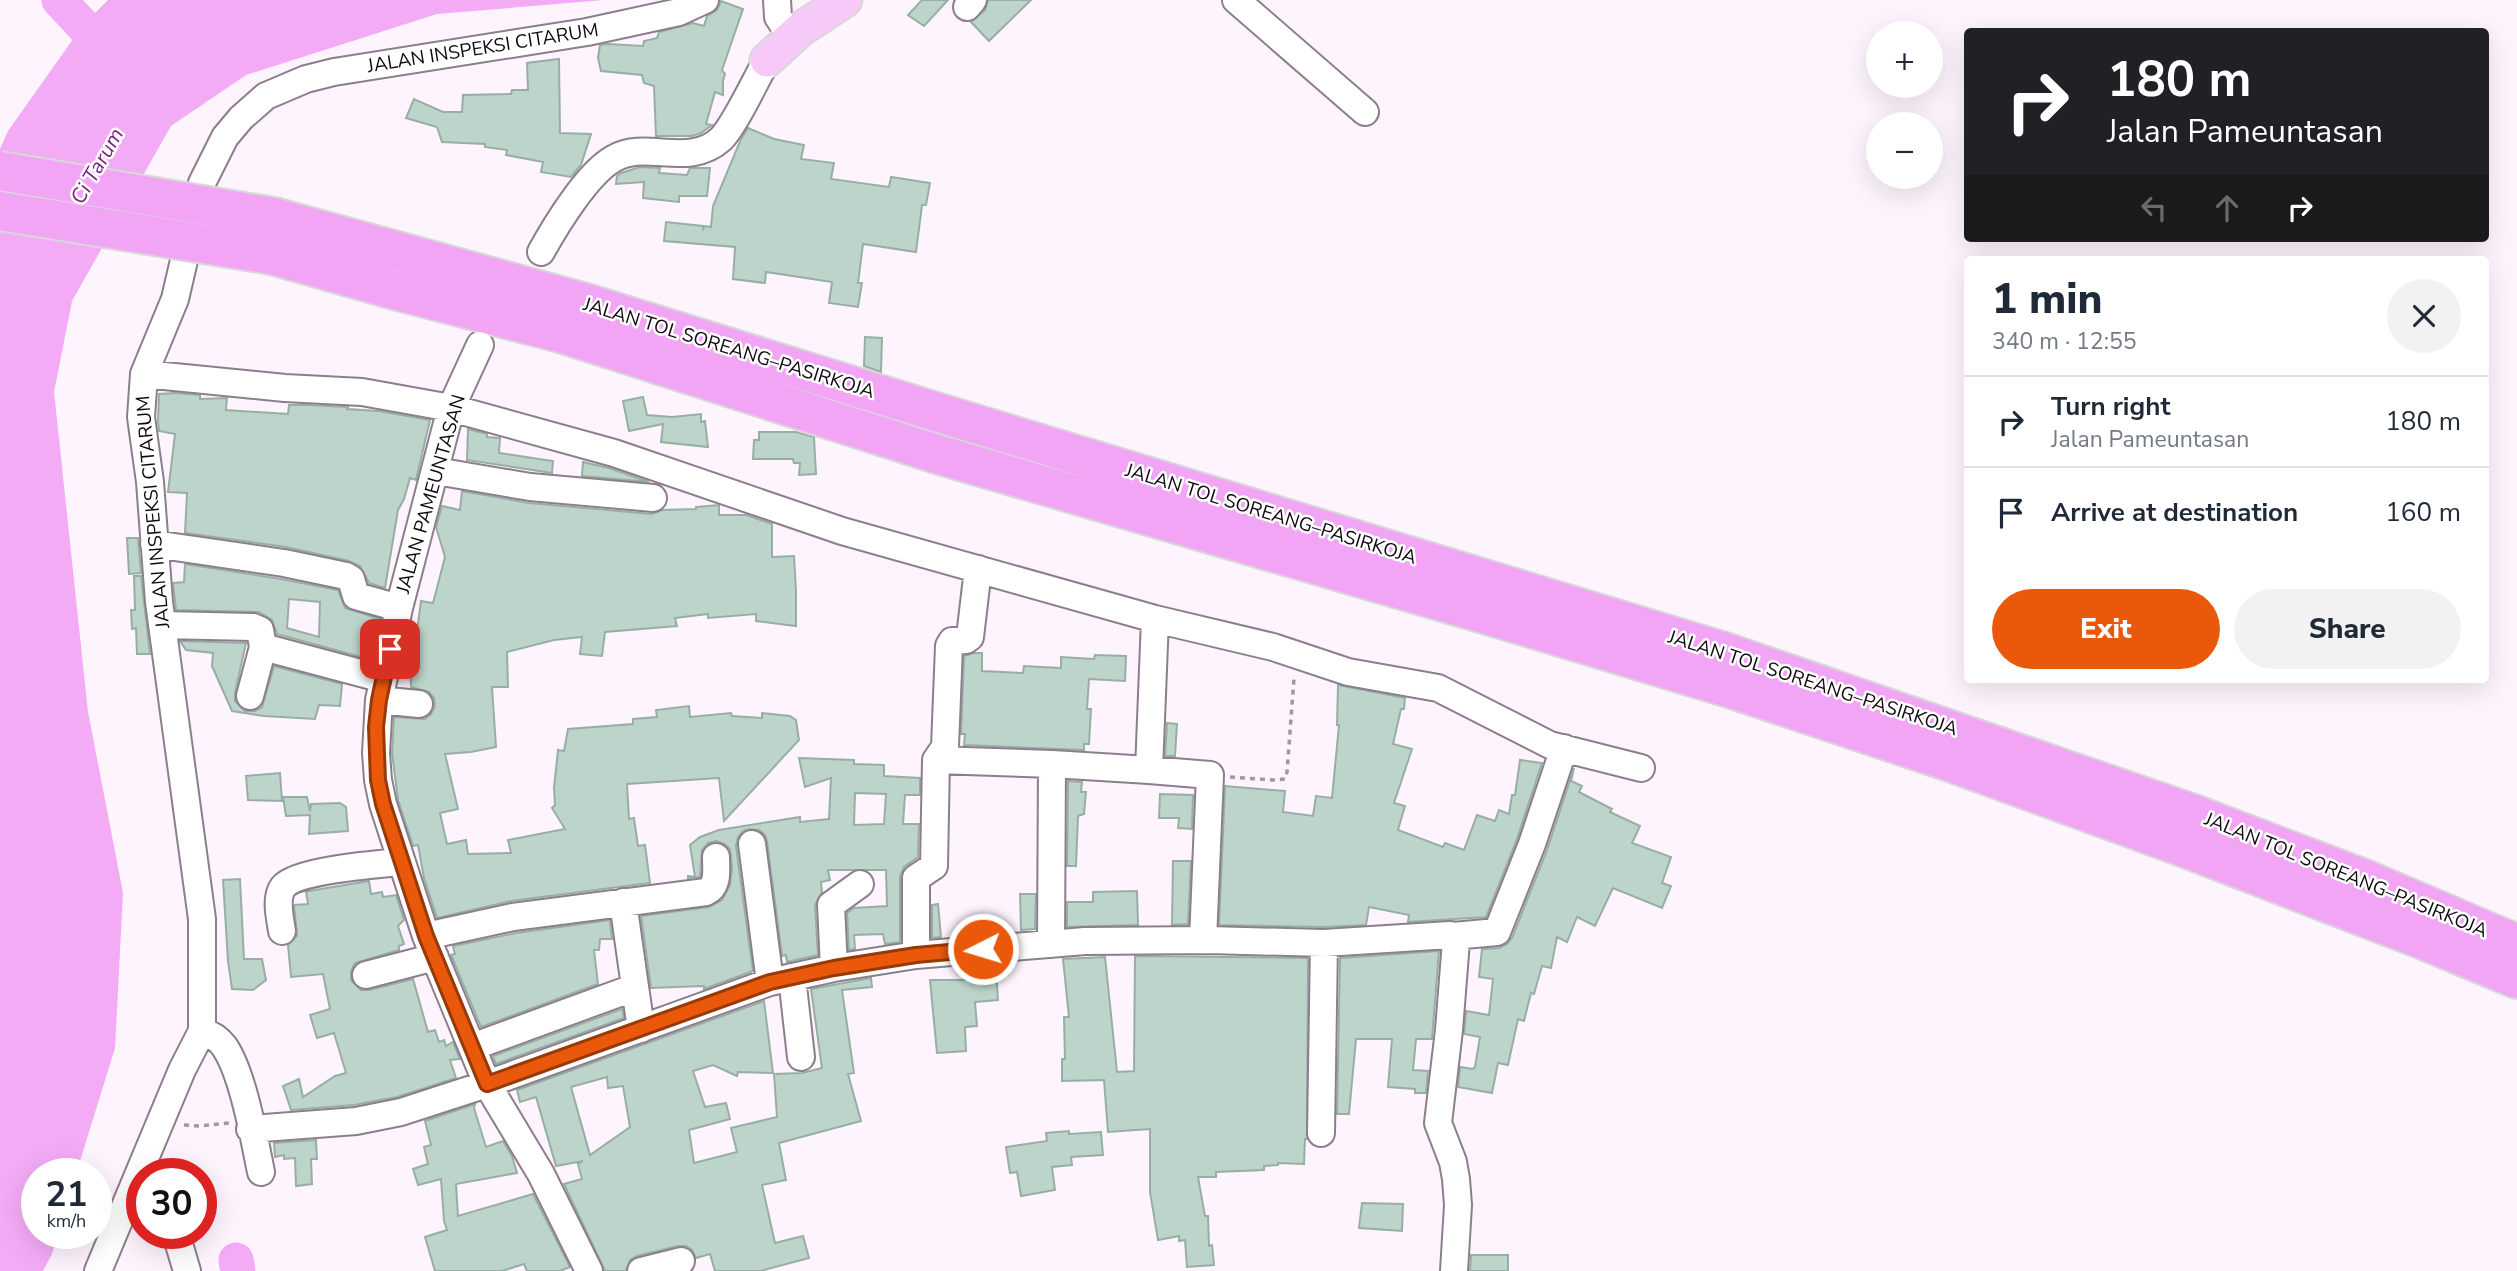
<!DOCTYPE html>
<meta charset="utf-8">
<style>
:root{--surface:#fff;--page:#f2f2f3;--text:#1f2937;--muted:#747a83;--line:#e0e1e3;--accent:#ea580c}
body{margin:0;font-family:"Nunito Sans",sans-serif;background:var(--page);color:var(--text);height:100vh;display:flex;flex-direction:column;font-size:26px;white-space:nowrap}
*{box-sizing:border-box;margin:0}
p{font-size:23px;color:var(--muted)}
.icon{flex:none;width:38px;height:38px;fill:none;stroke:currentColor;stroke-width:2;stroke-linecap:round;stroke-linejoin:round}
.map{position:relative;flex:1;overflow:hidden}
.drawer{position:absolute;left:1964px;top:256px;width:525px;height:427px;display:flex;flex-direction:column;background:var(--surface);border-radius:7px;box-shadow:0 7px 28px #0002}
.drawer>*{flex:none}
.top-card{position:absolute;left:1964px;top:28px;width:525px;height:214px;border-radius:7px;box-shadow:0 7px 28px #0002;background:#202124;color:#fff;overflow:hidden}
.buttons{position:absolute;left:1866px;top:21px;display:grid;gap:14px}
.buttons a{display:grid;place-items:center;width:77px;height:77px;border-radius:50%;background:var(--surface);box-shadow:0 7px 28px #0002;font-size:35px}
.speed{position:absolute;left:21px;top:1158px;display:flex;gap:14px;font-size:35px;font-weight:700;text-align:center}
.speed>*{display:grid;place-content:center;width:91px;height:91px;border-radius:50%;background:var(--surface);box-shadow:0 7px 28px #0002;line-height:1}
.speed small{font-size:18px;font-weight:400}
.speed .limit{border:10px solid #d22;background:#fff;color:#111}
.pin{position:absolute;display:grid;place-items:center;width:60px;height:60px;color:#fff;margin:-30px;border-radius:14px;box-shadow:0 4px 10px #0006}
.me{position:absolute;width:77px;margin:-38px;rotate:265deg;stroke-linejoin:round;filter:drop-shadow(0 0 5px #0008)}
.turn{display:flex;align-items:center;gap:24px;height:147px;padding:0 28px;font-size:32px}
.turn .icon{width:91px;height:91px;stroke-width:2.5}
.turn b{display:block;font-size:49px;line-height:60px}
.lanes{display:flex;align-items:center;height:66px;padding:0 28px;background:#0003;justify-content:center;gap:35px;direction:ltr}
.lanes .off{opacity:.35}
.round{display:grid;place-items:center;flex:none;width:74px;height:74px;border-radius:37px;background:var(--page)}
.head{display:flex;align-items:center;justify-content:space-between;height:119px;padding:0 28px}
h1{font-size:42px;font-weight:800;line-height:52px}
.button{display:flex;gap:14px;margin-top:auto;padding:14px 28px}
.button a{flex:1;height:80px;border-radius:42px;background:var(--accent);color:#fff;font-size:28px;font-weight:800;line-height:80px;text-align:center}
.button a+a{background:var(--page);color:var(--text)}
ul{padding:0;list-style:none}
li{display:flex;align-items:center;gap:21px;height:91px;padding:0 28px;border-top:2px solid var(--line)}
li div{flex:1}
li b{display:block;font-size:26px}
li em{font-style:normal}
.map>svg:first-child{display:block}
</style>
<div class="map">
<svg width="2517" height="1271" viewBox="0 0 2517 1271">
<rect width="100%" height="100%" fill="#fef4fe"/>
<path fill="#f3abf6" d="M108,0H604L437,14L246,75L171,126L72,301L54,392L88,712L123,893L115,1048L76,1174H37V1234H58L52,1254L43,1271H0V149L8,131L83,25Z"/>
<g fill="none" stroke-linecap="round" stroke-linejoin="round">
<path stroke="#f3abf6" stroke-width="35" d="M59,0L116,61
M236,1260L238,1271"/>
</g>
<path fill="#bdd4ca" stroke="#98aea5" stroke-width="2" fill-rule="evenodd" d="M922,0H948L924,26L908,15Z
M988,0H1031L989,41L971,22L985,10Z
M721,1L743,9L722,70L725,74L723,81V95L715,92L706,124L712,125L701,133L692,136H656L654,86L644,83L642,75L601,71L598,58L600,45L608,44L643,46L644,41L657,38L659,32L693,23L704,26L707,16L717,10Z
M559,59L560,133L591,134L581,165L571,177L541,172L543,162L506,155L507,150L485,147V144L442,142L437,127L406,118L414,99L443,112H462L463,95L511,94L512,90H528L527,63Z
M748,128L774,139L804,145L801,159L834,163L831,179L889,187L891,177L930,183L926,205H922L916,252L863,244L858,283H862L858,307L829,303L832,282L766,272L765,283L733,279L735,247L664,241L666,222L703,226V229L705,226L711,227L713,206L741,139Z
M640,167L660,168L659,173L687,175L690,168H710L707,196H679V202L643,198L644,182L616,184L617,176L621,173Z
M865,337L882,338L881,372L864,366Z
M175,393L200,395V399L227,398L226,410L288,414L289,405H309L348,407L347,409L379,411L430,420L416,480L410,478L404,499L398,510L385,588L369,583L360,566L349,561L286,547L185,533L187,493L168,492L175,434L159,431L158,422L159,394Z
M643,397L647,415L672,417L701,414V422L705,421L708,447L661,442L663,424L629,431L623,401Z
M468,429L487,434V437L500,438L499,453L553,461L552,473L467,460Z
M759,432H796L814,437L816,474L799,475L800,463H794L793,459H753L754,440H759Z
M583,462L609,468L649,482L582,476Z
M462,491L529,503L652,514L662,510L696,509V507L719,505V515H746L772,524V557L794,556L796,591V626L756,621V614L708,618V614L675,618L677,626L605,632L602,656L580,654L582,637L554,640L507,652L508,687H492L496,747L471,752L445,754L458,809L440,813L447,844L466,840L468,854L511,853L508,840L565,829L552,808L555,805L554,788L558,750L564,751L568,729L633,724V719L657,717L656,710L689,706L690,717L731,713L732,716L762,718V713L790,716L796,720L799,740L724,821L719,778L627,784L629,819L634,818L638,846L645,845L650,883L511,901L437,918L424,878L418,845L413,846L398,800L392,753L394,717L425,719L431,714L435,706L434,698L429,692L411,687L410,661H413L421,601L433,603L445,557L436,527L442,506L460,510Z
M127,538H138L141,573L129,574Z
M185,564L281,579L338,590L345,608L380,619L372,660L277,634L272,620L259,612L176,610L173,583L184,582ZM289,599L320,602L319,637L287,628Z
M134,576H141L150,654H137L136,628L132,629L131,610H135Z
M180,641L246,643L235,693V701L245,711H255L262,707L274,666L342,684L340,706L319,705L315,719L264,716L232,711L212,666L213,653L186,650Z
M974,653H982V671L1023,673L1024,666L1061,668V657L1094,659L1095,655L1126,656L1125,681L1089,679L1087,709H1091L1089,744H1084V750L964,745L965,734H961L964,656Z
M1338,685L1405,698L1404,709H1401L1393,744L1412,749L1394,803L1405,806L1398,830L1443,847L1445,843L1464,850L1477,815L1495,821L1499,810L1509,814L1512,795H1515L1520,760L1542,763L1517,839L1486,917L1408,922L1409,915L1369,907L1366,925L1324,927L1219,925L1225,786L1285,791L1283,812L1313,816L1316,796L1332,798L1339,725H1337Z
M1167,723L1177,724L1175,756H1165Z
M799,758L854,760V764L884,765V776L920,778V795H905L903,824H919L918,857L904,867L900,877V942L885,944L883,934L854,935L855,949L849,950L847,913L854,908L887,906L886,870H828L830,880L821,882L822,892L815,905L818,955L787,962L786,955L782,956L767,841L765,835L759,830L749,829L743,831L738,837L736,846L753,971L704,989V986L651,988L641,916L709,907L722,900L730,885L732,867L730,849L724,844L716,841L708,843L702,850L700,877L688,878V876L695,877L690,845L700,837L719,830L800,817V822L829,819L831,778L805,787ZM855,793L886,794L884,824L854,825Z
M1574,768L1571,781L1582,786L1579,792L1612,809L1610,812L1640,826L1632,843L1671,857L1662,883L1671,886L1662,908L1613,888L1595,926L1577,917L1567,942L1557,937L1551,968L1542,966L1534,994L1531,993L1524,1021L1518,1019L1508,1065L1498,1063L1492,1093L1458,1087L1460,1067L1473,1069L1475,1067L1480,1037L1464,1034L1466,1011L1489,1015L1493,979L1479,977L1482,949L1499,948L1507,944L1512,938L1547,850Z
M280,773L282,801L248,800L246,776Z
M1068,781L1082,782L1081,792H1086L1084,814L1078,816L1076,866H1067Z
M1160,794L1193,795L1192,829L1178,828L1179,818H1159Z
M283,797H307L310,811L311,804L340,803L346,807L348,831L309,834L310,815L286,816Z
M1173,861H1191L1188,924L1172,925Z
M240,879L244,959H262L266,980L253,990L232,989L228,961L223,880Z
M369,881L371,894L382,892L383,897L396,895L404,920L398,926L404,944L399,946V950L355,963L351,971V980L361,990H369L413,979L428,1032L435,1030L439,1042L444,1040L446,1046L453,1042L460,1059L450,1060L456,1078L397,1097L354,1105L291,1110L283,1086L299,1079L303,1097L335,1076L346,1073L334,1033L317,1038L310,1015L330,1009L323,974L291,977L288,945L297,936L294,905L308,904L306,892L309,891Z
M1137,891L1138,925L1067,927V902H1093V892Z
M1020,894H1036L1035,929L1021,930Z
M938,904L941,937L932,938V905Z
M610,920L612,939H600L599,950H594L598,984L481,1027L451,955L455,954L453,946L516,933Z
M1439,951L1432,1039H1416L1413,1070L1428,1071L1426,1093H1415V1089L1388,1087L1392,1039H1356L1349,1114H1337L1340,958Z
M1135,956L1308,958L1307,1139H1305L1304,1164L1278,1163V1165L1264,1166V1170L1216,1172V1177H1198L1205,1216H1208L1209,1246L1212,1245L1214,1265L1187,1267L1185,1240L1179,1241V1236L1158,1240L1150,1192V1129L1108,1132L1104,1080L1062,1081V1059H1065L1064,1017H1069L1063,959L1105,957L1117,1072L1134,1071Z
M996,971L998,1000L975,1002L977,1026L965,1027L966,1051L937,1053L930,980H979L978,972Z
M871,978L872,987L842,990L854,1073L848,1074L861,1121L779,1143L786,1180L762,1185L775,1243L803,1236L809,1258L760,1271H715L710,1254L696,1258L692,1250L686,1246H678L637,1256L630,1260L626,1271H605L564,1184L582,1179L578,1164L583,1161L556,1166L536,1097L520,1102L517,1090L764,1001L773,1073L738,1072L737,1076L713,1065L693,1071L705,1107L726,1103L730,1119L689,1130L694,1163L737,1152L731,1128L777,1117L774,1074L802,1073L822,1068L811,989ZM607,1077L608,1088L623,1086L630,1127L590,1155L571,1087Z
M622,1009L624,1018L496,1064L493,1056Z
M475,1104L474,1108L486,1147L503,1141L512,1156L517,1173L456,1184L458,1216L533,1194L570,1267L560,1271H527L524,1264L502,1271H435L425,1237L447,1230L444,1221L441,1179L418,1185L413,1169L428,1164L424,1147L431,1145L425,1121Z
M1069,1131V1134L1101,1132L1103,1155L1071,1157L1072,1165L1052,1167L1055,1190L1021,1196L1017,1172L1010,1173L1006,1147L1047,1141L1046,1133Z
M316,1140L317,1159H311L312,1184L296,1186L295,1158L284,1159V1155L275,1157L274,1143Z
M1362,1203L1403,1204L1402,1231L1359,1228Z
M1471,1255H1508V1271H1470Z"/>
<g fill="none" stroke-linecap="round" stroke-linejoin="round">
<g stroke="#8c7e8d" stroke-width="30">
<path id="minor" d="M777,0L778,17L792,38
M1236,0L1365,112
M967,7L973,0
M541,252C556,225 587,174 613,159C646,139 688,169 721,139C735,125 756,79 767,60
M480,345L451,408L399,608L379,700L376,753L378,780L383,804L426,936L487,1084L541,1174L589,1271
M144,374L285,388L362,392L451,408L614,453L842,531L1155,619L1273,647L1348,672L1438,688L1550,745L1641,768
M436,471L530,487L653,498
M154,544L284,563L346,576L351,579L356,596L399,608
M162,625L253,627L260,630L263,647L383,679
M250,696L263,647
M379,700L419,704
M936,760L1052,764
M1149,770L1210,775L1203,940
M752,844L770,982
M623,902L641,1029
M282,931C280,918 275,898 283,887C296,870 380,864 402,862
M426,936L513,917L706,892C719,886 716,870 716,857
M1453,936L1497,932L1532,844L1564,748
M1051,944L1052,764L1149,770L1155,619
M916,955V878L934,866L936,760L945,747L949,646L952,641L966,640L970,637L978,569
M834,968L831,905L860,884
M366,975L435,957
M792,977L801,1057
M202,1031C211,1034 218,1038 224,1046C243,1073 254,1138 261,1172
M472,1047L633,988
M250,1129L356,1121L401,1112L487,1084L770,982L834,968L916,955L1085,941L1208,940L1324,943L1450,935L1456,941L1449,1030L1438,1123L1453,1162L1456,1179L1458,1205L1454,1271
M1321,1133L1324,943
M176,1234L187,1271
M98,1271L182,1070L202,1031V919L159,602L150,482L141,417L144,374L175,299L202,183L225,137L241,118L266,96L306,79L334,72L587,32L679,12L705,0
M641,1271L681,1261"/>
</g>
<g stroke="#d8d8d9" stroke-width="37">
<path id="major" d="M767,60L801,29L845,0"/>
</g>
<g stroke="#d8d8d9" stroke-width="42">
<path id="highway" d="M274,217L586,303L959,419L1725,652L2191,813L2367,880L2517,944
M272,255L398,291L560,333L940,455L1491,616L1732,689L1947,761L2180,846L2426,941L2517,979"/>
</g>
<path stroke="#a199a1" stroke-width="3.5" stroke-dasharray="5 5" stroke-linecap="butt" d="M1230,777L1273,780L1285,779L1287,772L1294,678
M184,1125L199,1126L229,1123"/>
<use href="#minor" stroke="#fff" stroke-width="26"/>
<use href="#major" stroke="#f7c9f9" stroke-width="33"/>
<use href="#highway" stroke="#f2a5f5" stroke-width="38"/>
<g stroke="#d8d8d9" stroke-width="42" stroke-linecap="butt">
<path id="highway-bridge" d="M0,171L274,217
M0,211L272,255"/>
</g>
<use href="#highway-bridge" stroke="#f2a5f5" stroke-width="38"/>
</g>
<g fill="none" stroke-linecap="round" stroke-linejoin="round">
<g stroke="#983908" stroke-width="18">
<path id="route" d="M390,649L379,700L376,727L378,780L383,804L426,936L487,1084L770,982L834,968L916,955L983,949"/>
</g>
<use href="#route" stroke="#ea580c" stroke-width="12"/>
</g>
<g text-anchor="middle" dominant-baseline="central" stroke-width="5" stroke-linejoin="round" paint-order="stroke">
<g font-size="19" fill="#0e090f" stroke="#fff">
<text transform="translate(483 48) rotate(-9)">JALAN INSPEKSI CITARUM</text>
<text transform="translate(729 348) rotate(17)">JALAN TOL SOREANG–PASIRKOJA</text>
<text transform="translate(431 494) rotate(-74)">JALAN PAMEUNTASAN</text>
<text transform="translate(153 512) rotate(-95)">JALAN INSPEKSI CITARUM</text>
<text transform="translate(1271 514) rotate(17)">JALAN TOL SOREANG–PASIRKOJA</text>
<text transform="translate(1813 683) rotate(18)">JALAN TOL SOREANG–PASIRKOJA</text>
<text transform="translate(2346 875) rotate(22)">JALAN TOL SOREANG–PASIRKOJA</text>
</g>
<g font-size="21" font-style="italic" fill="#77237c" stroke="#fff">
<text transform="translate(97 166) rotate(-60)">Ci Tarum</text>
</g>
</g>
</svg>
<div class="buttons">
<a>+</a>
<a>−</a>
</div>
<div class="speed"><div>21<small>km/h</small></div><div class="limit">30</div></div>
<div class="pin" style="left:390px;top:649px;background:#d93025"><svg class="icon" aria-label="arrive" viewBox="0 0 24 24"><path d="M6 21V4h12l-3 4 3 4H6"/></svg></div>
<svg class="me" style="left:983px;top:949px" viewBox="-20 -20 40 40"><circle r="17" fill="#ea580c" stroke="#fff" stroke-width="3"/><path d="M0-11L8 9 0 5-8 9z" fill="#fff"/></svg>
<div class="top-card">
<div class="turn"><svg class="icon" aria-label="right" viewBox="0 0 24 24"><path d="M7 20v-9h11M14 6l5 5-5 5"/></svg><div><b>180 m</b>Jalan Pameuntasan</div></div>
<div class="lanes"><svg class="icon off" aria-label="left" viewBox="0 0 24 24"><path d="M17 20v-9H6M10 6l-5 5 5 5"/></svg><svg class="icon off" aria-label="ahead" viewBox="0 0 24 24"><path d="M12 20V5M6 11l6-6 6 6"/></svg><svg class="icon" aria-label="right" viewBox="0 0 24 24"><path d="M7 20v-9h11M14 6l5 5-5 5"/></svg></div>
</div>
<section class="drawer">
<div class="head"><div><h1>1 min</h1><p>340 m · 12:55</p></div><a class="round"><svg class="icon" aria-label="close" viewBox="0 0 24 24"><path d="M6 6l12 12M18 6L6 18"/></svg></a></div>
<ul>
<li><svg class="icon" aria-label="right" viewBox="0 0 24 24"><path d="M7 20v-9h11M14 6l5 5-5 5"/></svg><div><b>Turn right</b><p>Jalan Pameuntasan</p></div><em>180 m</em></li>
<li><svg class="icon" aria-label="arrive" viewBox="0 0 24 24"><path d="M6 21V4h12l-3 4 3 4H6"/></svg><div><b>Arrive at destination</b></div><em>160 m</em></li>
</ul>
<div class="button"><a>Exit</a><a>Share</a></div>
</section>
</div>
